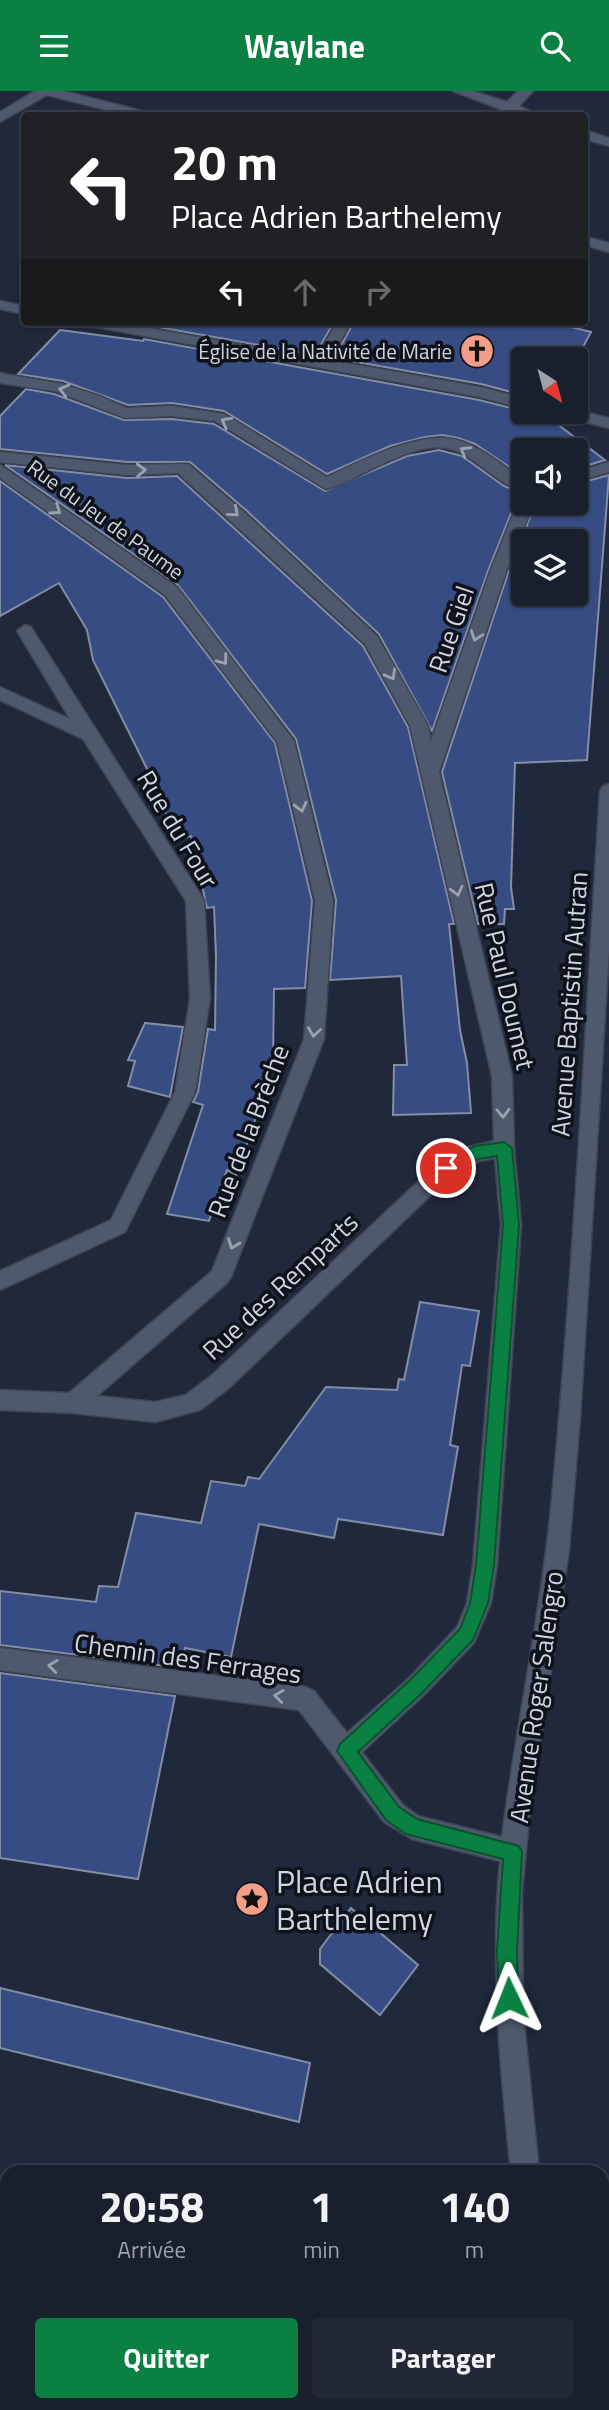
<!DOCTYPE html>
<html lang="fr">
<meta charset="utf-8">
<style>
:root{--surface:#181f2d;--page:#212735;--text:#f1f3f6;--muted:#9fa2aa;--line:#363d49;--accent:#0b8043}
body{margin:0;font-family:"Titillium Web",sans-serif;background:var(--page);color:var(--text);height:100vh;display:flex;flex-direction:column;font-size:26px;white-space:nowrap}
*{box-sizing:border-box;margin:0}
p{font-size:23px;color:var(--muted)}
.icon{flex:none;width:38px;height:38px;fill:none;stroke:currentColor;stroke-width:2;stroke-linecap:round;stroke-linejoin:round}
.map{position:relative;flex:1;overflow:hidden}
.drawer{position:absolute;left:0px;top:2074px;width:609px;height:247px;display:flex;flex-direction:column;background:var(--surface);border-radius:21px 21px 0 0;box-shadow:0 2px 5px #0004,0 0 0 2px var(--line)}
.drawer>*{flex:none}
.guide{position:absolute;left:21px;top:21px;width:567px;height:214px;border-radius:7px;box-shadow:0 2px 5px #0004,0 0 0 2px var(--line);background:#202124;color:#fff;overflow:hidden}
.needle{width:46px;rotate:144deg}
.buttons{position:absolute;left:511px;top:256px;display:grid;gap:14px}
.buttons a{display:grid;place-items:center;width:77px;height:77px;border-radius:7px;background:var(--surface);box-shadow:0 2px 5px #0004,0 0 0 2px var(--line);font-size:35px}
.pin{position:absolute;display:grid;place-items:center;width:60px;height:60px;color:#fff;margin:-30px;border:4px solid #fff;border-radius:50%;box-shadow:0 2px 7px #0007}
.me{position:absolute;width:77px;margin:-38px;rotate:358deg;stroke-linejoin:round;filter:drop-shadow(0 0 5px #0008)}
.turn{display:flex;align-items:center;gap:24px;height:147px;padding:0 35px;font-size:32px}
.turn .icon{width:91px;height:91px;stroke-width:2.5}
.turn b{display:block;font-size:49px;line-height:60px}
.lanes{display:flex;align-items:center;height:66px;padding:0 35px;background:#0003;justify-content:center;gap:35px;direction:ltr}
.lanes .off{opacity:.35}
.eta{display:flex;justify-content:space-evenly;align-items:center;height:119px;text-align:center}
.eta b{font-size:42px;font-weight:700;line-height:49px}
.cta{display:flex;gap:14px;margin-top:auto;padding:14px 35px}
.cta a{flex:1;height:80px;border-radius:7px;background:var(--accent);color:#fff;font-size:28px;font-weight:700;line-height:80px;text-align:center}
.cta a+a{background:var(--page);color:var(--text)}
header{display:flex;justify-content:space-between;align-items:center;height:91px;padding:0 35px;background:var(--accent);color:#fff;font-size:32px;font-weight:700}
.map>svg:first-child{display:block}
</style>
<header><svg class="icon" aria-label="menu" viewBox="0 0 24 24"><path d="M4 6h16M4 12h16M4 18h16"/></svg>Waylane<svg class="icon" aria-label="search" viewBox="0 0 24 24"><circle cx="10" cy="10" r="6"/><path d="M15 15l6 6"/></svg></header>
<div class="map">
<svg width="609" height="2319" viewBox="0 0 609 2319">
<rect width="100%" height="100%" fill="#20293c"/>
<path fill="#364c83" stroke="#838ea5" stroke-width="2" fill-rule="evenodd" d="M155,231H334L315,264L152,235Z
M354,231H551L591,241L576,269L523,268V304L481,293L334,267Z
M60,239L143,250L144,248L479,309L523,320H547L544,323L605,369L576,378V359H523V385L475,353L458,347L442,344L425,346L390,355L327,383L224,320L172,312L128,314L63,290L18,283Z
M26,298L54,303L124,329L172,328L214,333L325,400L407,365L439,359L462,365L504,395L523,402L516,410L488,480L432,640L379,543L247,420L190,371H127L0,358V325Z
M5,374L127,387L177,385L363,555L408,636L454,833H449L460,939L467,972L471,1022L393,1024L394,974H407L401,885L330,889L336,809L296,648L178,494Z
M609,384L587,669L515,672L511,796L514,818H505L504,833H478L442,681L508,482L536,411H576V393ZM523,450H576V502H523Z
M0,390L163,506L275,652L312,810L305,897L274,898L273,969L269,988L236,1084L227,1079L209,1130L167,1123L203,1014L193,1011L198,1001L208,938L215,939L216,865L214,816L207,817L191,745L178,748L156,702H159L93,569L87,539L59,492L0,525Z
M145,932L183,936L170,1006L128,995L135,970L128,969Z
M420,1211L479,1220L470,1275L462,1274L450,1354L458,1356L443,1444L338,1428L334,1447L259,1433L231,1566L185,1557L181,1577L0,1554V1500L96,1511L99,1495L118,1496L136,1422L201,1432L211,1390L245,1395L248,1386L259,1388L326,1296L397,1299L399,1288L404,1289Z
M0,1582L175,1605L138,1788L0,1767Z
M351,1817L418,1874L380,1924L320,1873V1858Z
M0,1897L310,1972L299,2031L0,1957Z"/>
<g fill="none" stroke-linecap="round" stroke-linejoin="round">
<g stroke="#3d4453" stroke-width="3">
<path id="minor" d="M35,0H63L146,21L148,24H127L47,4L0,31V21Z
M453,0H473L507,11L518,0H533L519,15L539,24L512,22L509,24H496L500,18Z
M584,39L609,47V55L584,48Z
M584,145L609,152V161L584,154Z
M0,210L24,215V223L0,218Z
M83,231H115L316,267L337,231H351L330,269L480,296L523,307V317L480,306L90,235Z
M0,282L62,293L100,305L127,317L172,315L224,323L327,386C360,370 420,339 457,349C480,355 503,375 523,388V400C498,394 478,368 454,359C417,345 361,389 326,398L215,330L172,325L125,327L55,300L0,292Z
M576,319L609,327V337L553,323L550,320Z
M0,361L127,374L188,373L245,422L377,545L428,635L431,650L490,481L518,411L523,407V411H534L506,481L439,681L512,985L514,1057L521,1134L497,1474L491,1512L474,1552L424,1604L362,1661L402,1713L418,1725L502,1746C516,1636 540,1527 551,1417C574,1178 585,939 600,700L603,695L609,693V859L580,1327L569,1459L530,1718L522,1801L523,1921L539,2081H511C500,1977 490,1874 500,1770L412,1748L384,1731L299,1619L0,1579V1557L306,1596L314,1600L347,1642L408,1588L457,1536L467,1512L473,1474L501,1134L495,1067L479,1070L453,1083L228,1298L200,1319L155,1331L73,1322L0,1319V1299L69,1302L212,1180L304,948L315,810L277,651L165,504L0,387V374L177,496L294,650L333,810L324,948L231,1186L227,1192L97,1305L155,1311L186,1304L212,1284L439,1071L468,1056L494,1050L492,985L410,635L365,553L178,382L127,384L0,371Z
M609,371V381L576,391V381Z
M25,534L31,536L204,809L210,908L195,1001L125,1141L0,1199V1180L111,1129L175,1001L190,908L186,810L83,648L0,609V596L70,628L17,540Z
M0,2145L7,2147V2175L0,2173Z
M356,2314H389L391,2319H358Z
M553,2314H581L582,2319H554Z"/>
</g>
<use href="#minor" fill="#4f596e" fill-rule="evenodd"/>
</g>
<defs><path id="oneway-chevron" d="M-2-3.5L2.5 0L-2 3.5" fill="none" stroke-width="1.6" stroke-linecap="round" stroke-linejoin="round" transform="scale(1.75)"/></defs>
<g stroke="#9ba3b2">
<use href="#oneway-chevron" transform="translate(64 299) rotate(-165)"/>
<use href="#oneway-chevron" transform="translate(226 331) rotate(-152)"/>
<use href="#oneway-chevron" transform="translate(465 360) rotate(-149)"/>
<use href="#oneway-chevron" transform="translate(141 379) rotate(-2)"/>
<use href="#oneway-chevron" transform="translate(56 419) rotate(35)"/>
<use href="#oneway-chevron" transform="translate(234 421) rotate(41)"/>
<use href="#oneway-chevron" transform="translate(476 545) rotate(109)"/>
<use href="#oneway-chevron" transform="translate(223 569) rotate(53)"/>
<use href="#oneway-chevron" transform="translate(391 584) rotate(61)"/>
<use href="#oneway-chevron" transform="translate(301 716) rotate(76)"/>
<use href="#oneway-chevron" transform="translate(457 800) rotate(76)"/>
<use href="#oneway-chevron" transform="translate(314 941) rotate(98)"/>
<use href="#oneway-chevron" transform="translate(503 1022) rotate(88)"/>
<use href="#oneway-chevron" transform="translate(233 1153) rotate(111)"/>
<use href="#oneway-chevron" transform="translate(53 1575) rotate(-173)"/>
<use href="#oneway-chevron" transform="translate(279 1605) rotate(-173)"/>
</g>
<path fill="#0b8043" stroke="#07532c" stroke-width="2" d="M504,1051L512,1057L519,1134L494,1474L488,1512L473,1549L422,1602L358,1661L399,1716L417,1728L519,1755L522,1761L517,1860L518,1907L516,1914L509,1917L502,1914L499,1907L497,1860L503,1768L406,1743L386,1729L337,1660L340,1653L409,1590L460,1538L470,1512L476,1474L503,1134L497,1065L478,1068L446,1084L438,1077L440,1073L475,1055Z"/>
<defs>
<g id="church-disc" transform="scale(1.75)"><circle r="9.5" fill="#f49e8a" stroke="#0e121a"/><path d="M-1.2-6h2.4v3.5h3.3v2.4h-3.3V6h-2.4V-.1h-3.3v-2.4h3.3Z" fill="#111"/></g>
<g id="sight-disc" transform="scale(1.75)"><circle r="9.5" fill="#f49e8a" stroke="#0e121a"/><path d="M0-6L1.8-2.2L6-1.7L2.9 1.2L3.7 5.4L0 3.3L-3.7 5.4L-2.9 1.2L-6-1.7L-1.8-2.2Z" fill="#111"/></g>
</defs>
<g fill-rule="evenodd">
<use href="#church-disc" x="477" y="260"/>
<use href="#sight-disc" x="252" y="1808"/>
</g>
<g text-anchor="middle" dominant-baseline="central" stroke-width="7" stroke-linejoin="round" paint-order="stroke">
<g font-size="21" fill="#ced4e0" stroke="#0e121a" text-anchor="end">
<text x="452" y="260">Église de la Nativité de Marie</text>
</g>
<g font-size="21" fill="#ced4e0" stroke="#0e121a">
<text transform="translate(106 428) rotate(36)">Rue du Jeu de Paume</text>
</g>
<g font-size="26" fill="#ced4e0" stroke="#0e121a">
<text transform="translate(451 538) rotate(-71)">Rue Giel</text>
<text transform="translate(178 738) rotate(59)">Rue du Four</text>
<text transform="translate(505 885) rotate(77)">Rue Paul Doumet</text>
<text transform="translate(569 913) rotate(-86)">Avenue Baptistin Autran</text>
<text transform="translate(248 1040) rotate(-69)">Rue de la Brèche</text>
<text transform="translate(280 1195) rotate(-43)">Rue des Remparts</text>
<text transform="translate(188 1567) rotate(8)">Chemin des Ferrages</text>
<text transform="translate(536 1606) rotate(-82)">Avenue Roger Salengro</text>
</g>
<g font-size="32" fill="#ced4e0" stroke="#0e121a" text-anchor="start">
<text x="276" y="1790">Place Adrien<tspan x="276" dy="37">Barthelemy</tspan></text>
</g>
</g>
</svg>
<div class="buttons">
<a><svg class="needle" viewBox="-14 -14 28 28"><path d="M0-13l5 13h-10z" fill="#e53935"/><path d="M0 13l5-13h-10z" fill="#9fa2aa"/></svg></a>
<a><svg class="icon" aria-label="sound" viewBox="0 0 24 24"><path d="M4 9h4l5-4v14l-5-4H4zM17 9q2 3 0 6"/></svg></a>
<a><svg class="icon" aria-label="layers" viewBox="0 0 24 24"><path d="M12 4l9 5-9 5-9-5zM3 14l9 5 9-5"/></svg></a>
</div>
<div class="pin" style="left:446px;top:1077px;background:#d93025"><svg class="icon" aria-label="arrive" viewBox="0 0 24 24"><path d="M6 21V4h12l-3 4 3 4H6"/></svg></div>
<svg class="me" style="left:509px;top:1907px" viewBox="-20 -20 40 40"><path d="M0-17L14 15 0 8-14 15z" fill="#0b8043" stroke="#fff" stroke-width="4"/></svg>
<div class="guide">
<div class="turn"><svg class="icon" aria-label="left" viewBox="0 0 24 24"><path d="M17 20v-9H6M10 6l-5 5 5 5"/></svg><div><b>20 m</b>Place Adrien Barthelemy</div></div>
<div class="lanes"><svg class="icon" aria-label="left" viewBox="0 0 24 24"><path d="M17 20v-9H6M10 6l-5 5 5 5"/></svg><svg class="icon off" aria-label="ahead" viewBox="0 0 24 24"><path d="M12 20V5M6 11l6-6 6 6"/></svg><svg class="icon off" aria-label="right" viewBox="0 0 24 24"><path d="M7 20v-9h11M14 6l5 5-5 5"/></svg></div>
</div>
<section class="drawer">
<div class="eta">
<div><b>20:58</b><p>Arrivée</p></div>
<div><b>1</b><p>min</p></div>
<div><b>140</b><p>m</p></div>
</div>
<div class="cta"><a>Quitter</a><a>Partager</a></div>
</section>
</div>
